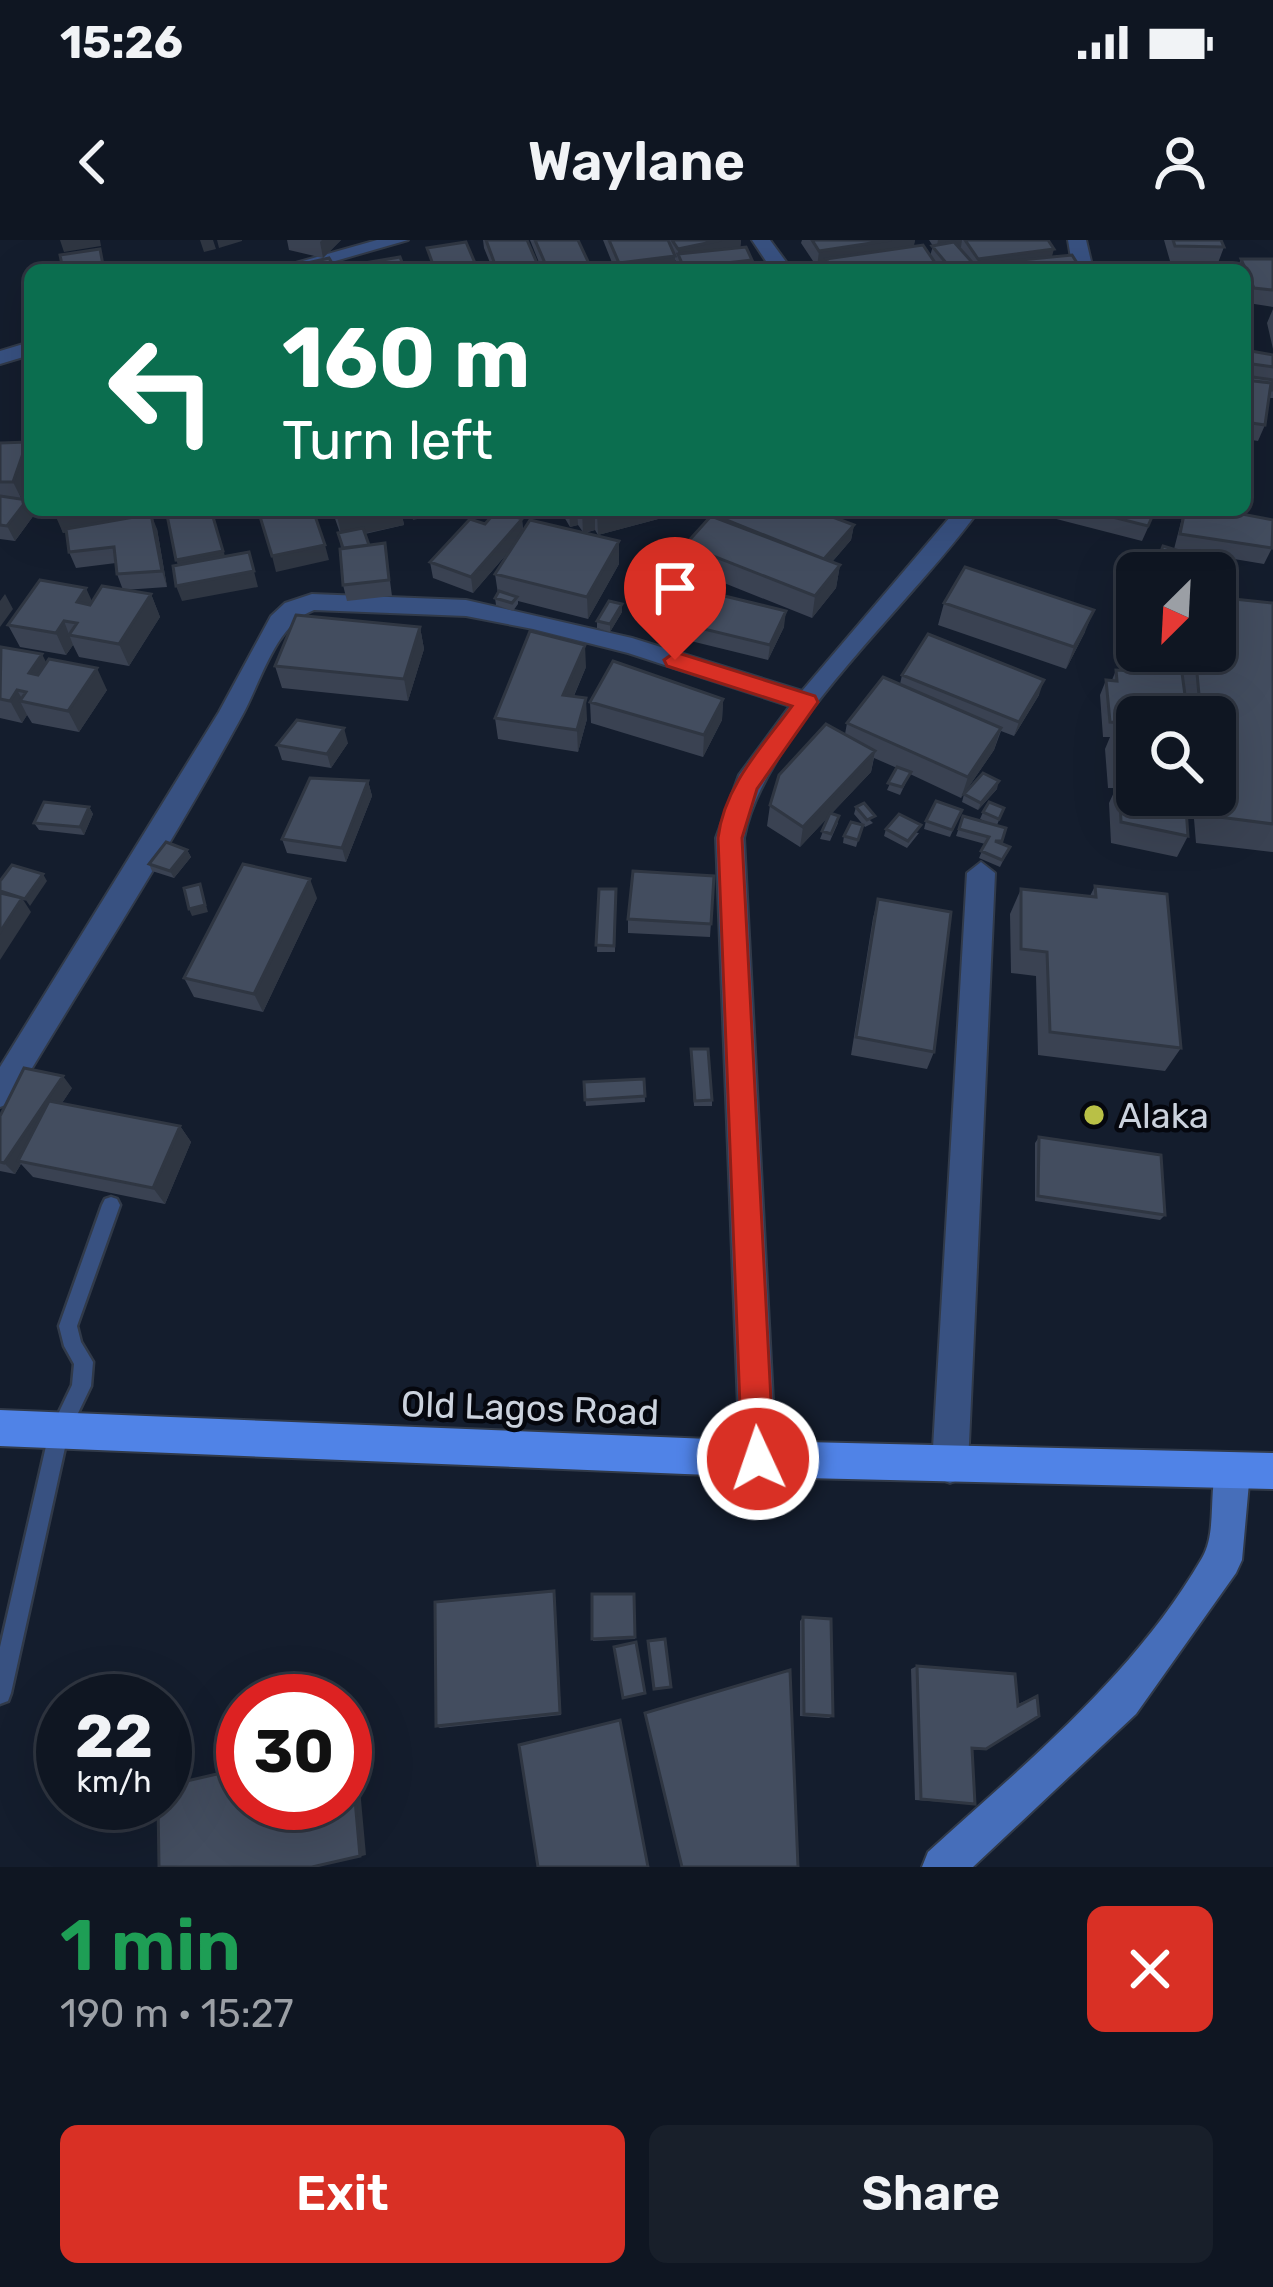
<!DOCTYPE html>
<meta charset="utf-8">
<style>
:root{--surface:#0f1622;--page:#181f2a;--text:#f1f3f6;--muted:#9b9fa5;--line:#2f3540;--accent:#d93025}
body{margin:0;font-family:Rubik,sans-serif;background:var(--page);color:var(--text);height:100vh;display:flex;flex-direction:column;font-size:45px;white-space:nowrap}
*{box-sizing:border-box;margin:0}
p{font-size:39px;color:var(--muted)}
.icon{flex:none;width:66px;height:66px;fill:none;stroke:currentColor;stroke-width:2;stroke-linecap:round;stroke-linejoin:round}
.map{position:relative;height:1627px;overflow:hidden}
.panel{display:flex;flex-direction:column;background:var(--surface);flex:1}
.panel>*{flex:none}
.banner{position:absolute;left:24px;top:24px;width:1227px;height:252px;border-radius:18px;box-shadow:0 12px 48px #0002,0 0 0 3px var(--line);background:#0b6e4f;color:#fff;overflow:hidden}
.needle{width:78px;rotate:204deg}
.tools{position:absolute;left:1116px;top:312px;display:grid;gap:24px}
.tools a{display:grid;place-items:center;width:120px;height:120px;border-radius:18px;background:var(--surface);box-shadow:0 12px 48px #0002,0 0 0 3px var(--line);font-size:60px}
.speed{position:absolute;left:36px;top:1434px;display:flex;gap:24px;font-size:60px;font-weight:700;text-align:center}
.speed>*{display:grid;place-content:center;width:156px;height:156px;border-radius:50%;background:var(--surface);box-shadow:0 12px 48px #0002,0 0 0 3px var(--line);line-height:1}
.speed small{font-size:30px;font-weight:400}
.speed .limit{border:18px solid #d22;background:#fff;color:#111}
.pin{position:absolute;display:grid;place-items:center;width:102px;height:102px;color:#fff;margin:-123px -51px;border-radius:50% 50% 50% 0;rotate:-45deg;box-shadow:0 0 12px #0007}
.pin .icon{rotate:45deg}
.me{position:absolute;width:132px;margin:-66px;rotate:357deg;stroke-linejoin:round;filter:drop-shadow(0 0 9px #0008)}
.turn{display:flex;align-items:center;gap:42px;height:252px;padding:0 60px;font-size:54px}
.turn .icon{width:156px;height:156px;stroke-width:2.5}
.turn b{display:block;font-size:84px;line-height:102px}
.round{display:grid;place-items:center;flex:none;width:126px;height:126px;border-radius:18px;background:var(--page)}
.summary{display:flex;align-items:center;justify-content:space-between;height:204px;padding:0 60px}
h1{font-size:72px;font-weight:600;line-height:90px;color:#1e9e55}
.button{display:flex;gap:24px;margin-top:auto;padding:24px 60px}
.button a{flex:1;height:138px;border-radius:18px;background:var(--accent);color:#fff;font-size:48px;font-weight:600;line-height:138px;text-align:center}
.button a+a{background:var(--page);color:var(--text)}
.status{display:flex;justify-content:space-between;align-items:center;height:84px;padding:0 60px;background:var(--surface);direction:ltr}
.status svg{height:33px;fill:currentColor}
header{display:flex;justify-content:space-between;align-items:center;height:156px;padding:0 60px;background:var(--surface);font-size:54px;font-weight:600}
.map>svg:first-child{display:block}
</style>
<div class="status"><b>15:26</b><svg viewBox="0 0 49 12"><path d="M0 12V9h3v3zM5 12V6h3v6zM10 12V3h3v9zM15 12V0h3v12zM26 1h20v11H26zM47 4h2v5h-2z"/></svg></div>
<header><svg class="icon" aria-label="back" viewBox="0 0 24 24"><path d="M15 5l-7 7 7 7"/></svg>Waylane<svg class="icon" aria-label="person" viewBox="0 0 24 24"><circle cx="12" cy="8" r="4"/><path d="M4 21q1-7 8-7t8 7"/></svg></header>
<div class="map">
<svg width="1273" height="1627" viewBox="0 0 1273 1627">
<rect width="100%" height="100%" fill="#141d2d"/>
<g fill="none" stroke-linecap="round" stroke-linejoin="round">
<g stroke="#313a49" stroke-width="5">
<path id="lane" d="M111,957L117,959L120,965L77,1086L81,1102L93,1122L91,1146L68,1194L11,1453L8,1461L0,1464V1407L49,1193L72,1145L74,1124L64,1106L59,1086L102,965L105,959Z"/>
</g>
<g stroke="#313a49" stroke-width="4">
<path id="street" d="M377,0H408L304,30H271Z
M752,0H770L792,30H772Z
M1068,0H1086L1093,30H1073Z
M30,102V115L0,124V111Z
M956,270H979C915,360 763,494 744,598L776,1219L771,1232L758,1237L745,1232L740,1219L716,598L739,535L790,466L628,413L533,389L466,376L314,370C276,384 261,441 243,474C171,607 88,734 11,863L0,867V827L219,472L271,376L285,363L312,354L466,360L632,398L802,451Z
M981,622L995,633L968,1225L963,1238L950,1243L937,1238L932,1225L967,633Z"/>
</g>
<g stroke="#313a49" stroke-width="4">
<path id="secondary" d="M1232,1214L1245,1219L1250,1232L1242,1320L1236,1333L1136,1474L973,1627H922L928,1612C1027,1522 1134,1435 1202,1318C1218,1291 1207,1249 1219,1219Z"/>
</g>
<g stroke="#313a49" stroke-width="4">
<path id="primary" d="M0,1170L758,1201L1273,1213V1249L758,1237L0,1206Z"/>
</g>
<use href="#lane" fill="#385181" fill-rule="evenodd"/>
<use href="#street" fill="#385181" fill-rule="evenodd"/>
<use href="#secondary" fill="#466eba" fill-rule="evenodd"/>
<use href="#primary" fill="#5083e7" fill-rule="evenodd"/>
</g>
<path fill="#3a4252" d="M287,0H341L323,18L289,10Z
M483,0H527L540,30H493L484,8Z
M530,0H578L592,30H542Z
M603,0H741L740,8L752,20V27L754,30H678V24L675,20V30H615Z
M802,0H915L913,7L930,16L933,6L929,0H1048L1052,17L1079,26L1078,30H824L825,26L817,27L801,3Z
M1164,0H1173L1224,7L1218,23L1170,21Z
M1241,19H1273V67L1248,63L1245,57V30H1236Z
M1273,69V109L1267,83Z
M1245,110L1273,115V158H1269L1265,185L1258,201L1245,199Z
M0,203L21,258L27,260L34,275L15,301L0,299Z
M55,270H138L139,276L157,289L167,347L124,350L151,354L160,377L129,426L79,417L73,405L66,415L20,407L8,385L92,361L123,350L117,334L116,323L76,328L69,312L67,292L63,293Z
M332,270H401L404,285L365,294L369,305L385,303L392,356L347,361L343,345L340,293Z
M560,270H692L598,295L595,290L585,293L619,301V324L588,379L518,361V364L513,371L496,365L495,358L498,354L495,334L512,308L473,353L433,338L430,322L485,284L522,279L523,290L583,292L578,285L570,287Z
M1034,270H1156L1142,301L1033,273Z
M1184,270H1221L1272,308L1264,324L1174,309Z
M709,273L854,285L851,300L832,322L840,325L836,348L812,378L684,327L685,305L708,278Z
M944,363L1085,392L1066,429L938,385Z
M1273,363V612L1196,603L1192,555H1215V477H1137V555L1188,596L1177,617L1111,603L1109,563L1116,548H1108L1105,509L1110,497H1103L1100,455L1106,440H1112L1116,430L1126,431L1125,415L1131,400L1137,401V395V411H1215Z
M622,364V372L610,392L597,388V381Z
M650,376L784,387L768,420L650,391Z
M420,387L424,409L408,461L282,448L275,426Z
M0,409L46,423L107,450L79,492L32,483L27,475L22,483L0,478Z
M586,427L574,456L587,479L578,512L498,499L495,478Z
M902,435L1039,455L1014,496L1001,491L994,510L961,558L910,534L900,555L887,550L897,528L874,518L871,532L831,574L838,583L830,601L820,599L829,576L800,607L767,586L770,565L845,494L847,483L900,444Z
M723,459L722,480L703,517L591,483L590,462Z
M348,503L331,528L282,520L277,505Z
M368,541L372,556L346,622L287,613L282,599Z
M997,549L978,570L962,562L964,554Z
M89,567L93,574L84,595L39,590L34,583Z
M856,567L873,583L865,587L854,574Z
M1004,568L997,585L1006,588L1001,603L1010,607L1000,627L979,618L985,604L956,596L963,576L991,584L980,579L983,572Z
M959,577L950,597L924,589L926,581Z
M863,585L856,607L843,603L844,596Z
M886,589L919,593L907,608L884,596Z
M187,610L191,617L174,638L152,631L149,624Z
M714,636L710,697L628,693V679Z
M1095,646L1181,808L1165,831L1038,815L1036,736L1011,733L1010,674L1021,649L1090,656Z
M599,649H616L615,712H597Z
M317,658L263,772L194,757L184,738Z
M878,659L934,812L927,829L851,815L873,678Z
M691,815L712,860V866H694Z
M644,839L645,862L586,866L584,842Z
M72,848L62,863L180,886L191,902L165,964L33,937L21,924L15,934L0,931V876Z
M1039,897L1165,975L1160,980L1035,961V903Z
M592,1354H634L635,1399L593,1401Z
M555,1356L561,1475L440,1488L436,1486Z
M803,1377L833,1476L829,1478L800,1476V1381Z
M917,1426L1018,1464L1037,1456L986,1509L972,1510L975,1564L915,1560L911,1429Z"/>
<path fill="#2f3642" d="M60,0H100L101,6L64,12Z
M200,0H213L216,9L204,12Z
M217,0H242V1L219,8Z
M322,0H341L323,18L320,2Z
M721,0H741L740,12L678,14V24V9Z
M891,0H915L913,12L826,19L825,26L817,27L819,11Z
M938,0H962L961,7L936,10Z
M1054,9L1050,24L1001,22L999,30H976L978,19Z
M675,16V30H619V23Z
M27,202L30,208V230L21,258L13,242Z
M27,260L34,275L15,301L7,286Z
M94,270H138L140,278L63,293L56,277Z
M211,270L228,326L182,335L176,320Z
M364,270H401L404,285L342,298L337,276Z
M411,270H456L413,280Z
M569,270H577L578,285L570,287Z
M595,270V290L583,293L582,271Z
M606,270H692L598,295L597,272Z
M151,274L157,289L167,347L162,331Z
M522,279L523,295L473,353L471,337Z
M854,285L851,300L821,335L823,320Z
M619,301V324L588,379L587,357Z
M325,305L329,320L276,332L272,316Z
M249,312L258,347L182,361L176,346Z
M840,325L836,348L812,378L815,356Z
M86,348L96,370L77,362Z
M5,354L13,369L0,387V361Z
M151,354L160,377L129,426L119,404Z
M622,364V372L610,392V384Z
M1094,370L1085,392L1066,429L1074,407Z
M786,371L784,387L768,420L770,405Z
M64,381L73,405L66,415L56,393Z
M420,387L424,409L408,461L404,439Z
M585,405L586,427L565,476L563,455Z
M42,414L53,436L29,433Z
M97,428L107,450L79,492L68,471Z
M1044,440L1039,455L1014,496L1019,482Z
M17,450L24,462L20,461L27,475L22,483L10,461Z
M586,458L587,479L578,512L577,490Z
M723,459L722,480L703,517L704,495Z
M344,488L348,503L331,528L327,514Z
M1001,488L994,510L961,558L968,537Z
M875,511L871,532L800,607L803,587Z
M368,541L372,556L346,622L342,608Z
M999,541L997,549L978,570L981,563Z
M89,567L93,574L84,595L80,587Z
M187,610L191,617L174,638L170,631Z
M43,634L47,641L30,666L25,659Z
M310,639L317,658L263,772L254,754Z
M200,644L208,672L192,676L189,669Z
M22,658L31,672L0,720V692Z
M63,836L72,848L23,922L18,921L21,924L15,934L4,923Z
M180,886L191,902L165,964L153,948Z
M554,1351L555,1356L561,1475L560,1473Z
M350,1503L356,1505L366,1615L316,1627Z"/>
<path fill="#434d5f" stroke="#2f3642" stroke-width="3" d="M486,0H527L540,30H497Z
M535,0H578L592,30H548Z
M609,0H668L675,16L619,23Z
M672,0H721L678,9Z
M812,0H891L819,11Z
M965,0H1048L1054,9L978,19Z
M1173,0H1221L1224,7L1175,6Z
M466,2L478,30H435L427,8Z
M954,2L979,30H952L932,6Z
M923,5L940,30H833L826,19Z
M746,7L752,20L684,28L678,14Z
M100,9L104,30H63L60,15Z
M1072,15L1079,26L1036,30H1006L1001,22Z
M400,17L405,30H362L359,24Z
M329,18L335,28L307,30L303,24Z
M1241,19H1273V50L1254,48Z
M752,27L754,30H727Z
M1245,110L1273,115V127L1245,123Z
M1245,136L1273,140V150H1270L1271,143L1245,140Z
M1245,140L1271,143L1265,185L1245,182Z
M27,202L13,242H0V203Z
M0,256L27,260L7,286L0,285Z
M55,270H94L56,277Z
M166,270H211L223,311L176,320Z
M258,270H313L325,305L272,316Z
M335,270H364L337,276Z
M497,270L522,279L471,337L430,322L470,279L485,284Z
M711,270H814L854,285L824,319L709,273Z
M1085,270H1155L1148,286Z
M1185,270H1221L1273,280L1272,308L1180,294Z
M151,274L162,331L117,334L114,307L69,312L66,289Z
M711,276L840,325L815,356L685,305Z
M530,280L619,301L587,357L495,334Z
M363,288L369,305L343,308L338,293Z
M385,303L389,340L343,345L340,309Z
M1163,306L1189,314L1178,333H1153Z
M249,312L254,331L176,346L173,326Z
M965,327L1094,370L1074,407L944,363Z
M40,340L86,348L77,362L90,365L102,346L151,354L119,404L69,395L77,383L64,381L56,393L8,385Z
M667,342L786,371L770,405L650,376Z
M499,351L517,357L512,363L495,358Z
M1215,357L1273,363V584L1211,576L1209,555H1215V477H1201L1195,411H1215Z
M609,361L622,364L610,384L597,381Z
M296,375L420,387L404,439L275,426Z
M530,391L585,405L563,455L586,458L577,490L495,478Z
M928,394L1044,440L1019,482L902,435Z
M1131,400L1137,401V411H1179L1188,477H1137V490L1128,489L1127,483L1110,482L1106,440L1117,441L1116,430L1134,431Z
M1,407L42,414L29,433L38,435L49,419L97,428L68,471L20,461L26,452L17,450L10,461L0,459Z
M613,421L723,459L704,495L590,462Z
M883,437L1001,488L968,537L847,483Z
M297,480L344,488L327,514L277,505Z
M826,484L875,511L803,587L770,565L779,535Z
M1115,488L1137,490V528L1118,527Z
M897,527L911,532L902,547L888,543Z
M983,533L999,541L981,563L964,554Z
M310,538L368,541L342,608L282,599Z
M1119,542L1137,543V555H1185L1188,596L1121,582Z
M936,561L962,570L952,590L926,581Z
M44,562L89,567L80,587L34,583Z
M989,562L1004,568L999,579L983,572Z
M864,563L875,576L867,580L856,567Z
M830,573L839,576L831,594L822,591Z
M899,574L921,585L908,601L886,589Z
M963,576L1006,588L1002,601H995L1010,607L1002,620L981,611L989,597L959,589Z
M851,582L863,585L858,600L844,596Z
M166,602L187,610L170,631L149,624Z
M243,624L310,639L254,754L184,738Z
M12,625L43,634L25,659L0,651V641Z
M633,631L714,636L711,684L628,679Z
M200,644L205,665L189,669L184,648Z
M1095,646L1167,654L1181,808L1050,792L1047,712L1021,709V649L1096,657Z
M599,649H616L614,706L596,705Z
M0,653L22,658L0,692Z
M878,659L951,672L934,812L856,797Z
M691,809H708L712,860L695,861Z
M24,828L63,836L4,923L0,922V876Z
M644,839L645,856L585,860L584,842Z
M49,861L180,886L153,948L18,921Z
M1039,897L1161,915L1165,975L1038,956Z
M554,1351L560,1473L436,1486L435,1362Z
M592,1354H634L635,1397L592,1399Z
M803,1377L831,1379L833,1476L804,1474Z
M665,1399L671,1447L654,1449L648,1401Z
M636,1402L645,1453L623,1458L614,1407Z
M917,1426L1015,1434L1018,1466L1037,1456L1039,1476L986,1509L972,1508L975,1564L921,1559Z
M790,1430L798,1627H682L645,1473Z
M620,1480L648,1627H538L519,1505Z
M350,1503L360,1616L312,1627H159L158,1563H165V1546L243,1528V1563H345V1504Z"/>
<path fill="#d93025" stroke="#8d1f18" stroke-width="3" d="M675,412L815,456L818,462L757,549L742,598L774,1219L770,1230L758,1235L747,1230L742,1219L718,598C724,546 762,507 792,466L667,426L664,420Z"/>
<circle fill="#b9c046" stroke="#05070e" stroke-width="4.5" cx="1094" cy="875" r="12"/>
<g text-anchor="middle" dominant-baseline="central" stroke-width="9" stroke-linejoin="round" paint-order="stroke">
<g font-size="36" fill="#cbd2dd" stroke="#05070e" text-anchor="start">
<text x="1118" y="875">Alaka</text>
</g>
<g font-size="36" fill="#cbd2dd" stroke="#05070e">
<text transform="translate(530 1168) rotate(2)">Old Lagos Road</text>
</g>
</g>
</svg>
<div class="tools">
<a><svg class="needle" viewBox="-14 -14 28 28"><path d="M0-13l5 13h-10z" fill="#e53935"/><path d="M0 13l5-13h-10z" fill="#9b9fa5"/></svg></a>
<a><svg class="icon" aria-label="search" viewBox="0 0 24 24"><circle cx="10" cy="10" r="6"/><path d="M15 15l6 6"/></svg></a>
</div>
<div class="speed"><div>22<small>km/h</small></div><div class="limit">30</div></div>
<div class="pin" style="left:675px;top:420px;background:#d93025"><svg class="icon" aria-label="arrive" viewBox="0 0 24 24"><path d="M6 21V4h12l-3 4 3 4H6"/></svg></div>
<svg class="me" style="left:758px;top:1219px" viewBox="-20 -20 40 40"><circle r="17" fill="#d93025" stroke="#fff" stroke-width="3"/><path d="M0-11L8 9 0 5-8 9z" fill="#fff"/></svg>
<div class="banner">
<div class="turn"><svg class="icon" aria-label="left" viewBox="0 0 24 24"><path d="M17 20v-9H6M10 6l-5 5 5 5"/></svg><div><b>160 m</b>Turn left</div></div>
</div>
</div>
<section class="panel">
<div class="summary"><div><h1>1 min</h1><p>190 m · 15:27</p></div><a class="round" style="background:#d93025;color:#fff"><svg class="icon" aria-label="close" viewBox="0 0 24 24"><path d="M6 6l12 12M18 6L6 18"/></svg></a></div>
<div class="button"><a>Exit</a><a>Share</a></div>
</section>
